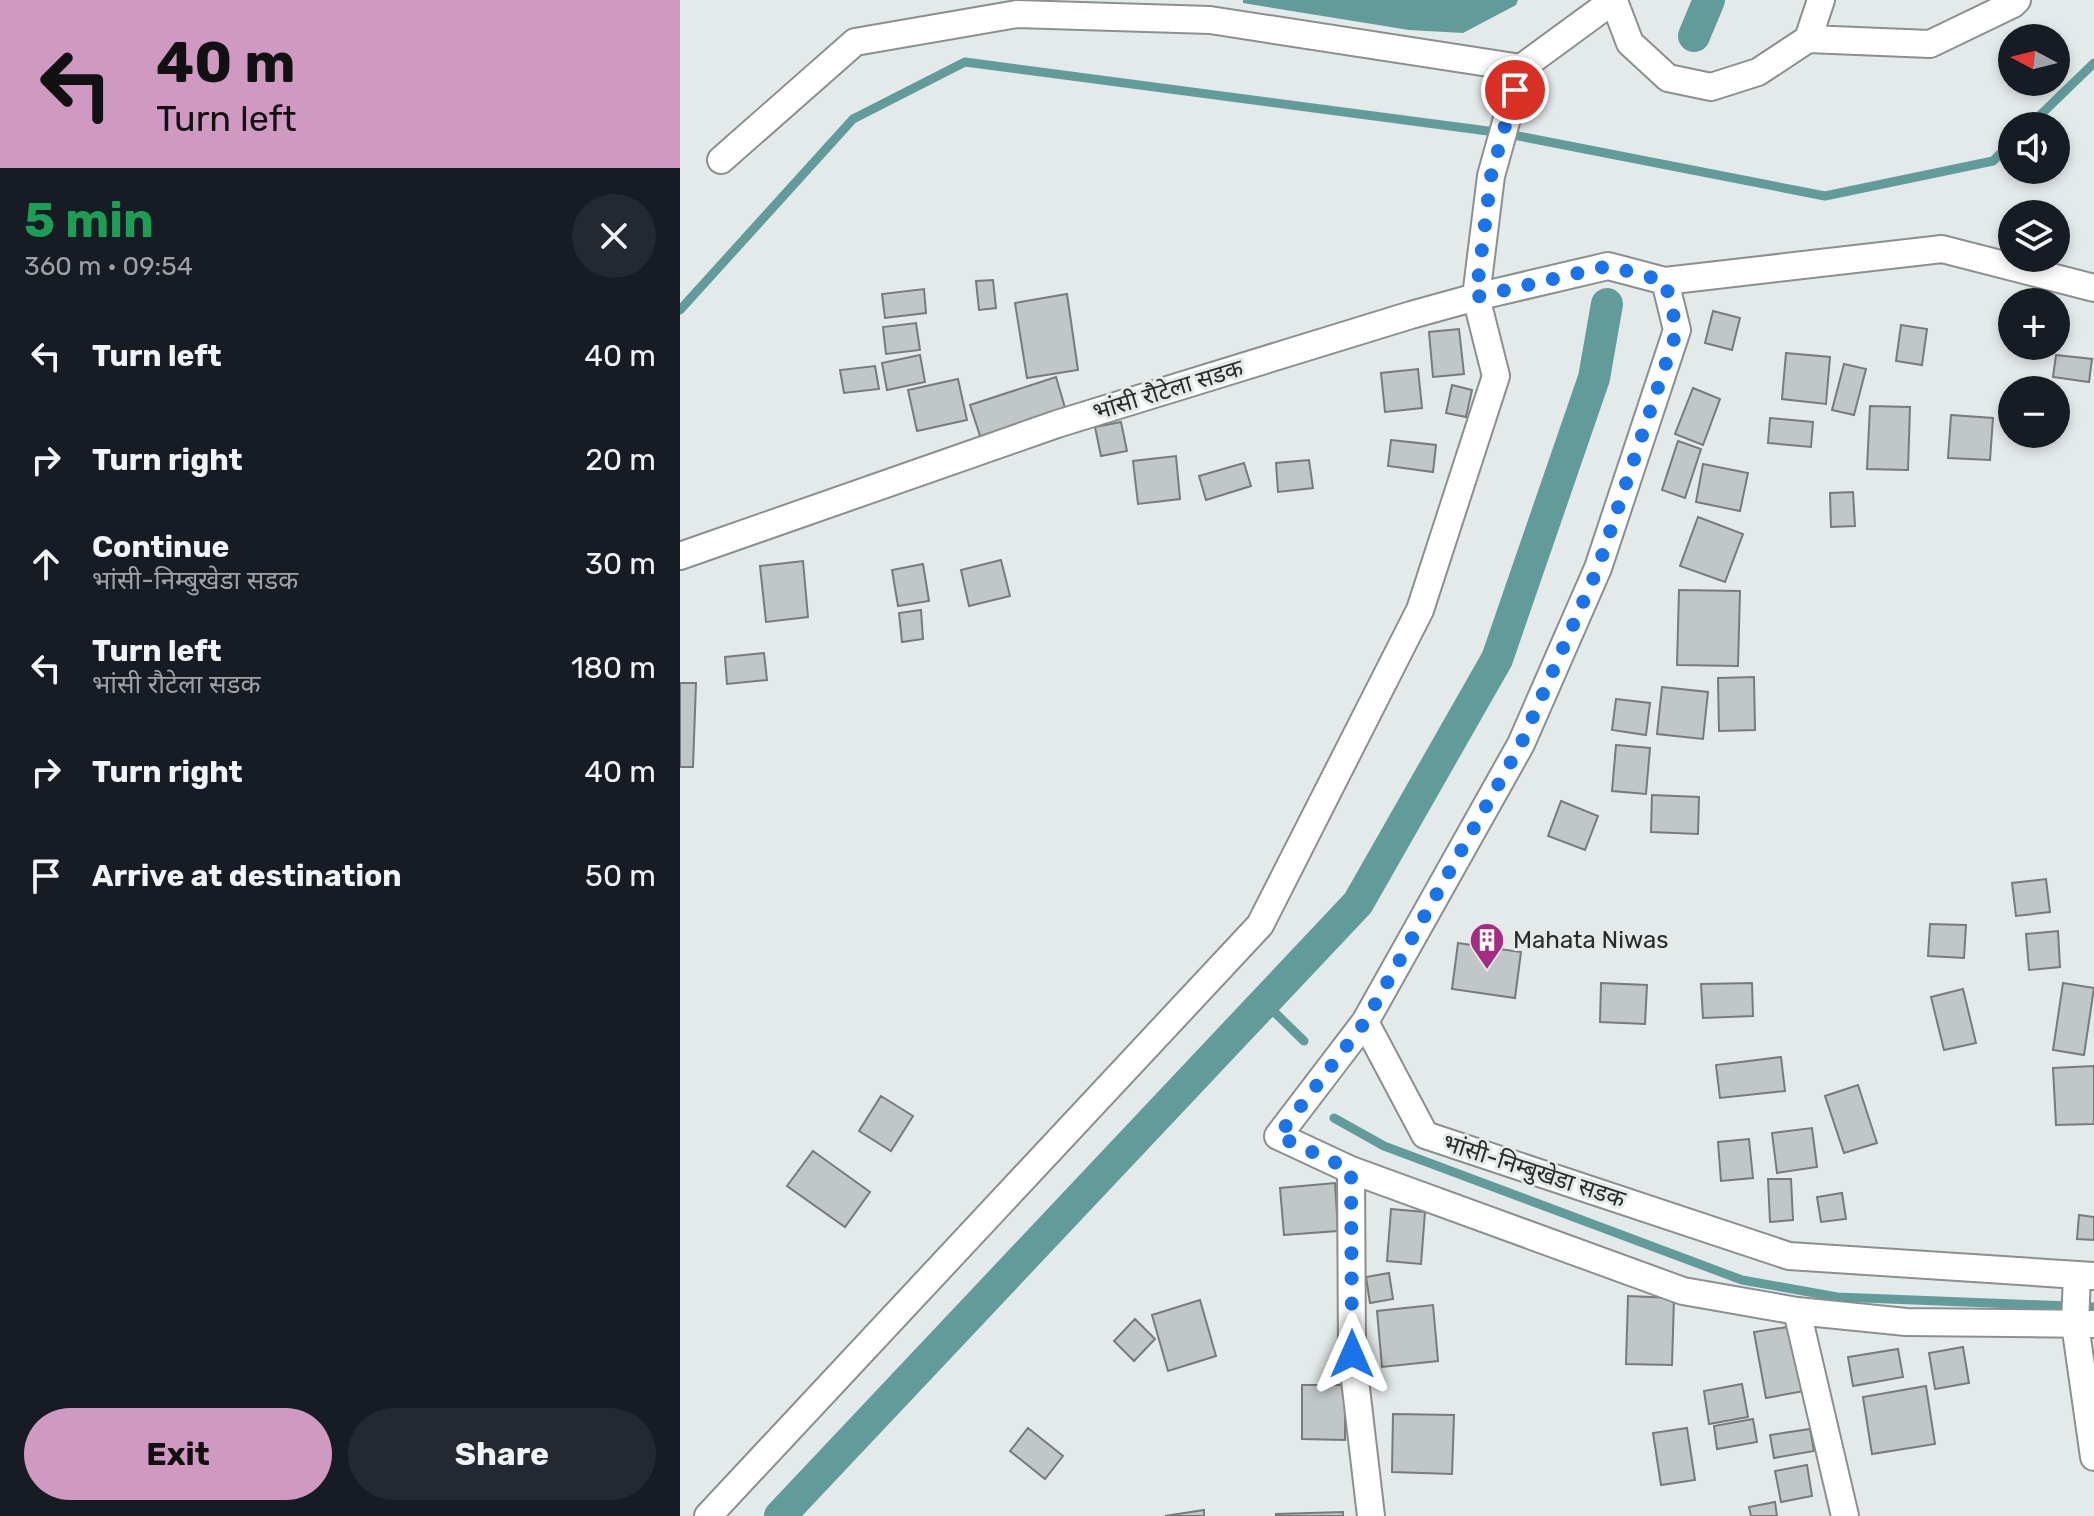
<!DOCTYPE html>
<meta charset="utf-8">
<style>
:root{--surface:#171b24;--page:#242831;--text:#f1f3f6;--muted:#9ea1a6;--accent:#cf99c2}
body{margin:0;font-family:Rubik,"Noto Sans Devanagari",sans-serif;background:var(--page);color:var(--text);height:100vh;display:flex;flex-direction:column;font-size:30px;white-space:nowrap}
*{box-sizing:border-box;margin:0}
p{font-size:26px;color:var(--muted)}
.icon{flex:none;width:44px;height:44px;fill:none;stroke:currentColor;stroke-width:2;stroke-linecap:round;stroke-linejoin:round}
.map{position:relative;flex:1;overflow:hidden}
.details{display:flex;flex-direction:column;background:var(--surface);width:680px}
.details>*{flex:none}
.banner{background:#cf99c2;color:#111;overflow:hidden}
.needle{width:52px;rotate:277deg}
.buttons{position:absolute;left:1318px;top:24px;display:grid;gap:16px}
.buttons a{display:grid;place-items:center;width:72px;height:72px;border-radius:50%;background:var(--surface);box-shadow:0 4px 12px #0003;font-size:40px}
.pin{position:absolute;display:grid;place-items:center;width:68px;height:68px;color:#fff;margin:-34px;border:4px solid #fff;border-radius:50%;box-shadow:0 2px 8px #0007}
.me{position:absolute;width:88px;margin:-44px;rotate:0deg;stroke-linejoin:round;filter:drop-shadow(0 0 6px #0008)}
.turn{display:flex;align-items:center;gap:28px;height:168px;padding:0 24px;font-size:36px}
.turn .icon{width:104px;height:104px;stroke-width:2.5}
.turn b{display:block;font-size:56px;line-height:68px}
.round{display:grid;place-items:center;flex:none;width:84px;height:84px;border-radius:42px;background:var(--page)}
.summary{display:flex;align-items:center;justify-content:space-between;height:136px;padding:0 24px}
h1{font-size:48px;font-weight:700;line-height:60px;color:#1e9e55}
.primary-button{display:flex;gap:16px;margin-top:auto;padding:16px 24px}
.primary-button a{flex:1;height:92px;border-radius:48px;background:var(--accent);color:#111;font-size:32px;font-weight:700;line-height:92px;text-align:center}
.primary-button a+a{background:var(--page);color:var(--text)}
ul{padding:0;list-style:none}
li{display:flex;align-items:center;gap:24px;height:104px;padding:0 24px}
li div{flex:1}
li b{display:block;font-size:30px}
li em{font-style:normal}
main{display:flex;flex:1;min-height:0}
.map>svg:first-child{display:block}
</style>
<main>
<section class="details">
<div class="banner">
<div class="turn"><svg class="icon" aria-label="left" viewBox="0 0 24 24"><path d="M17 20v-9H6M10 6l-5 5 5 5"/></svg><div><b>40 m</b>Turn left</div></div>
</div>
<div class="summary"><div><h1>5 min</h1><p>360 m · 09:54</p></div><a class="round"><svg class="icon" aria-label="close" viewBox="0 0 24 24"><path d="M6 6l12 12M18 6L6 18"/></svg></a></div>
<ul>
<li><svg class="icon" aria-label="left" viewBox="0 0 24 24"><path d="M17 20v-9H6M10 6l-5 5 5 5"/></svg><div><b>Turn left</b></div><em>40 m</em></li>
<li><svg class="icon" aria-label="right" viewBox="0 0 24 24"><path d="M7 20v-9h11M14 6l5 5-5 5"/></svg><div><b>Turn right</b></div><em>20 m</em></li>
<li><svg class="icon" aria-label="ahead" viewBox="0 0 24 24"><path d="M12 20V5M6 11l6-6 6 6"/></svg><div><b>Continue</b><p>भांसी-निम्बुखेडा सडक</p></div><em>30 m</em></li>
<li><svg class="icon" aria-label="left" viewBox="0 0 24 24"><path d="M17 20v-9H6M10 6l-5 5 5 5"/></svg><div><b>Turn left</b><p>भांसी रौटेला सडक</p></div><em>180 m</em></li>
<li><svg class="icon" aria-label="right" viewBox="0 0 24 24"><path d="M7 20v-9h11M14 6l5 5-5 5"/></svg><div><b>Turn right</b></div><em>40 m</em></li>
<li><svg class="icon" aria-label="arrive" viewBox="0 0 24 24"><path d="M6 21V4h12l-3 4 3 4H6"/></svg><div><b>Arrive at destination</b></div><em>50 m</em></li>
</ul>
<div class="primary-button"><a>Exit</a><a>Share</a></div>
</section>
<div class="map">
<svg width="1414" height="1516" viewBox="0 0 1414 1516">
<rect width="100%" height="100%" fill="#e4e9e9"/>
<path fill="#629c9a" d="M563,0H838L836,5L783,33L729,30L563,3Z"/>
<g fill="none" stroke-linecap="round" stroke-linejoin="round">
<path stroke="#629c9a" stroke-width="9" d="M1349,126L1414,63
M0,310L173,119L285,62L823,133L1145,196L1313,161L1332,142
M584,1002L624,1041
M654,1118L704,1146L1062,1280L1157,1297L1414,1307"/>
<path stroke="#629c9a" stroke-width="32" d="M1014,36L1029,0
M100,1516L678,903L817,659L914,378L927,304"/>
</g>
<path fill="#c1c6c6" stroke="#777b7b" stroke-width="2" d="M313,280L316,308L299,310L296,281Z
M244,289L246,313L205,318L202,294Z
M387,294L398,370L347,378L335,303Z
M1033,311L1060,318L1052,350L1025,343Z
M236,323L240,350L206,354L203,327Z
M1221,325L1247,329L1242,365L1216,361Z
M779,329L784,374L753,377L749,332Z
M1106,353L1150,357L1146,404L1102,399Z
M240,355L245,382L207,390L202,363Z
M1376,355L1412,359L1409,382L1373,377Z
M1164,364L1186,369L1174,415L1152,410Z
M195,366L199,389L164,393L160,370Z
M738,369L742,408L705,412L701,373Z
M376,377L386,411L301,439L290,405Z
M278,379L287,420L237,431L228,390Z
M772,385L792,390L786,417L766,413Z
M1013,388L1040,399L1023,445L995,434Z
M1190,406L1230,407L1228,470L1187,469Z
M1271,415L1313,418L1310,460L1268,458Z
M1090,418L1133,422L1131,447L1088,443Z
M441,422L447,451L421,456L415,427Z
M711,440L756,445L753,472L708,466Z
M998,441L1021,449L1005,498L982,490Z
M496,456L500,499L458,504L453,461Z
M629,460L633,488L598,492L596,463Z
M564,463L571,486L526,500L519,476Z
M1023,464L1068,473L1060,511L1016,502Z
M1173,492L1175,526L1151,527L1150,493Z
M1018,517L1063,534L1045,582L1000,566Z
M321,560L330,596L289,606L281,570Z
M123,561L128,617L86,622L80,566Z
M243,564L249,601L218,606L212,570Z
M999,590L1060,591L1058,666L997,665Z
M241,610L243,639L222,642L219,613Z
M84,653L87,680L47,684L45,657Z
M1074,677L1075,730L1039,731L1038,678Z
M0,683H16L13,767H0Z
M982,687L1028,692L1023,739L977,734Z
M936,699L970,703L966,735L932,730Z
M936,745L970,748L966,794L932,791Z
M972,795L1019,797L1018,834L971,832Z
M881,801L918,816L905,850L868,836Z
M1366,879L1370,912L1336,916L1332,883Z
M1250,924L1286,925L1284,958L1248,956Z
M1378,931L1380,967L1349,970L1346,934Z
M778,943L841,952L835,998L772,989Z
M921,983L967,985L965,1024L920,1022Z
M1072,983L1073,1016L1023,1018L1021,984Z
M1383,983L1414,988L1404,1055L1373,1050Z
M1283,989L1296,1043L1264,1050L1251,997Z
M1101,1057L1105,1091L1040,1098L1036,1065Z
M1414,1066V1124L1376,1125L1373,1068Z
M1178,1085L1197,1143L1164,1153L1145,1096Z
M201,1096L233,1116L211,1151L179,1131Z
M1132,1128L1137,1167L1097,1173L1092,1133Z
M1069,1139L1073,1178L1041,1181L1038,1142Z
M133,1151L190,1192L165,1227L107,1186Z
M1088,1179H1111L1113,1220L1090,1222Z
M655,1183L658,1231L604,1235L600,1188Z
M1162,1193L1166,1219L1141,1222L1137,1197Z
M711,1209L745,1212L741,1264L707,1261Z
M1399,1215L1414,1217V1240L1397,1239Z
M709,1273L713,1299L690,1303L686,1277Z
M948,1296L994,1298L992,1365L946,1364Z
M520,1300L536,1356L488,1371L472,1315Z
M753,1305L758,1361L702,1367L697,1311Z
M455,1319L475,1339L454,1361L434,1341Z
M1114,1326L1124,1391L1086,1398L1074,1332Z
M1283,1347L1289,1383L1255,1389L1249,1353Z
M1218,1349L1223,1377L1173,1386L1168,1357Z
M1062,1384L1068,1417L1029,1424L1024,1391Z
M622,1385H665V1440L622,1439Z
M1246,1386L1255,1444L1192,1454L1183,1397Z
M713,1414L774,1415L772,1474L712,1472Z
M1073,1419L1077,1442L1037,1449L1034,1426Z
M348,1428L383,1456L365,1479L330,1451Z
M1007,1428L1015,1480L981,1485L973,1433Z
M1130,1429L1134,1451L1094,1458L1090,1435Z
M1127,1465L1132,1496L1101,1502L1095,1471Z
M1095,1502L1097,1516H1071L1069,1507Z
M524,1510V1516H485Z
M663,1512V1516H596V1514Z"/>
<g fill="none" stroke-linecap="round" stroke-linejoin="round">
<g stroke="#8b8f8f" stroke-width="30">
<path id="minor" d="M934,1L950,43L988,78L1031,87L1078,72L1128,39L1250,44L1333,4L1337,0
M1128,39L1141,0
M41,160L175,42L337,14L530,20L841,68
M985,281L997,330L918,568L841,744L685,1022L598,1136L671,1170L1003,1291L1117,1311L1226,1322L1414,1324
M0,556L377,424L731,315L796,297L928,266L985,281L1262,249L1414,288
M685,1022L745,1135L1109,1256L1414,1276
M671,1170L672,1354L691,1516
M1397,1275L1395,1324L1414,1457
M1117,1311L1165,1516
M28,1516L580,925L740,610L816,376L796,297L811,176L841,68L934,0"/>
</g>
<use href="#minor" stroke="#fff" stroke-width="26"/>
</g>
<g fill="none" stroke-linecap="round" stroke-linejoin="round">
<path stroke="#1a73e8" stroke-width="14" stroke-dasharray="0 25.2" d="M672,1354L671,1170L598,1136L685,1022L841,744L918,568L997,330L985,281L928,266L796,297L811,176L835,90"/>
</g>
<defs>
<g id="building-pin" transform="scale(1.8)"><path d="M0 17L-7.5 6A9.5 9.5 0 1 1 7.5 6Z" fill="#a52c82" stroke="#e4e9e9"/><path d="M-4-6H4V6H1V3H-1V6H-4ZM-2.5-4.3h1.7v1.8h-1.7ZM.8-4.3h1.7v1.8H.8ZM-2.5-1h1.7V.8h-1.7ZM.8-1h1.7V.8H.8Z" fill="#fff"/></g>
</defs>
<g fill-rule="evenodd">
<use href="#building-pin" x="807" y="940"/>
</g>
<g text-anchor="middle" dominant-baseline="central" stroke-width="6" stroke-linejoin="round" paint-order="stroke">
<g font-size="24" fill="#292a2a" stroke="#e4e9e9">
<text transform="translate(488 390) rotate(-17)">भांसी रौटेला सडक</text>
<text transform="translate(854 1171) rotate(18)">भांसी-निम्बुखेडा सडक</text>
</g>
<g font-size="24" fill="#292a2a" stroke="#e4e9e9" text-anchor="start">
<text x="833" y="940">Mahata Niwas</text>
</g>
</g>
</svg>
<div class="buttons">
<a><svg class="needle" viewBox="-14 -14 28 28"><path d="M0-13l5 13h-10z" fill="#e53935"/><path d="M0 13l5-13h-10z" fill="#9ea1a6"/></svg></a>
<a><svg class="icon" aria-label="sound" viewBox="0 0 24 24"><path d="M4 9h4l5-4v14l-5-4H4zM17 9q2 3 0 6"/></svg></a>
<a><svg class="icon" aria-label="layers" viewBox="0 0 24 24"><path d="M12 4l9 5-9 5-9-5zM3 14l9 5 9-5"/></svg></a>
<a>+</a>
<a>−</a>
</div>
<div class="pin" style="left:835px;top:90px;background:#d93025"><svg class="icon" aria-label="arrive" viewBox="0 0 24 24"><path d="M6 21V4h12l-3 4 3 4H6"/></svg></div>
<svg class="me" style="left:672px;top:1354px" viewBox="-20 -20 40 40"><path d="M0-17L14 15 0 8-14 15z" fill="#1a73e8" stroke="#fff" stroke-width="4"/></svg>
</div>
</main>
